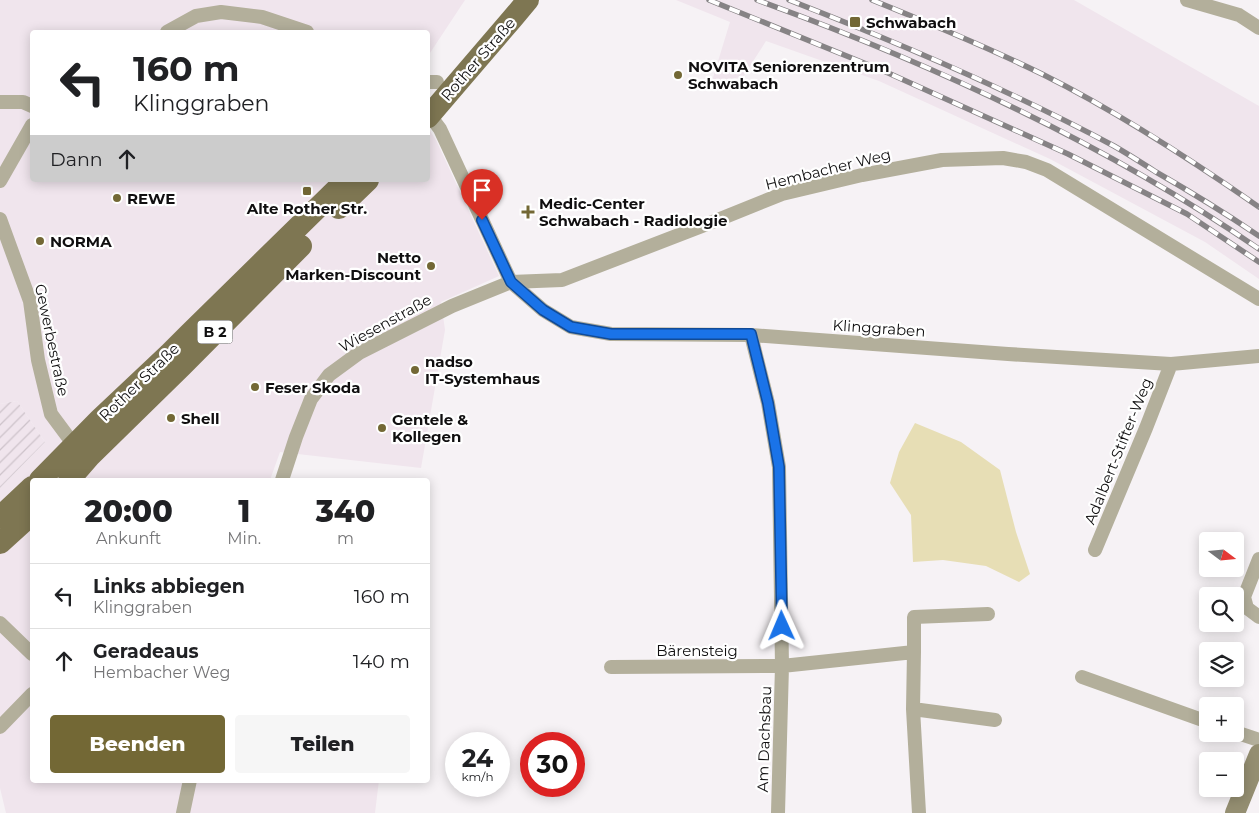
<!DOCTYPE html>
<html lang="de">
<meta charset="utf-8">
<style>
:root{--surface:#fff;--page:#f6f6f6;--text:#202124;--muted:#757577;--line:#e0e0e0;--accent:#736835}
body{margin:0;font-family:Montserrat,sans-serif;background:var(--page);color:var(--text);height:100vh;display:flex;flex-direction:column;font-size:19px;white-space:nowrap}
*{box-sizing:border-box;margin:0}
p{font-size:16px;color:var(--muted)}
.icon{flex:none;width:28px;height:28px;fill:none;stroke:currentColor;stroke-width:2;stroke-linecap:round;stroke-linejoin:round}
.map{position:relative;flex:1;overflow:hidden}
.sheet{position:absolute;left:30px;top:478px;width:400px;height:305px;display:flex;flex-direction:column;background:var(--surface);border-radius:5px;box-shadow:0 2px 12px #0003}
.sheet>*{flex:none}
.hud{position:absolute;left:30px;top:30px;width:400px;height:152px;border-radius:5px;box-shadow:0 2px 12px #0003;background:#fff;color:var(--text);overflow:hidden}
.needle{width:32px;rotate:106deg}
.fabs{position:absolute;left:1199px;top:532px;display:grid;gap:10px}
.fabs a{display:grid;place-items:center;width:45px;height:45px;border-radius:5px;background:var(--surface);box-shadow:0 2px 12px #0003;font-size:25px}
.speed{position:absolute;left:445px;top:732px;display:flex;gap:10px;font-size:25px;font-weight:700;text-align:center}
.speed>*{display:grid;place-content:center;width:65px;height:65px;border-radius:50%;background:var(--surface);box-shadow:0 2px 12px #0003;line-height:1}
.speed small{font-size:12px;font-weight:400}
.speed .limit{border:8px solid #d22;background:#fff;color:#111}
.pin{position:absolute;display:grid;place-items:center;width:42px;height:42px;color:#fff;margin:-51px -21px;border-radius:50% 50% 50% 0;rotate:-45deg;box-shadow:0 0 5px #0007}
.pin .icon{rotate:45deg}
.me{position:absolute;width:55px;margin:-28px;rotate:359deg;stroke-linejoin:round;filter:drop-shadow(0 0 4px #0008)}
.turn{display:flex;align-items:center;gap:18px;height:105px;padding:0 20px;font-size:22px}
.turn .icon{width:65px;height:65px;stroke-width:2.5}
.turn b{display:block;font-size:35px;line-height:42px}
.then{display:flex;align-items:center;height:48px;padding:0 20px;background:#0003;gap:10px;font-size:19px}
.eta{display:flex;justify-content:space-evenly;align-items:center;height:85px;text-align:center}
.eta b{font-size:30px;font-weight:800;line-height:35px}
.cta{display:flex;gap:10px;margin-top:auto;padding:10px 20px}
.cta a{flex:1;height:58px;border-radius:5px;background:var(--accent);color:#fff;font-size:20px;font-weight:800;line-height:58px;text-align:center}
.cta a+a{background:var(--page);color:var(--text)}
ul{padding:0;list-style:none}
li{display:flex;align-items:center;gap:15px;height:65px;padding:0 20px;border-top:1px solid var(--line)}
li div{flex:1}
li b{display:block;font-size:19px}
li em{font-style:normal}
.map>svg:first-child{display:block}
</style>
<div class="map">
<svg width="1259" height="813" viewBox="0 0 1259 813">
<defs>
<pattern id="industrial-furrows" width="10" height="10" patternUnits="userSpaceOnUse" patternTransform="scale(1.25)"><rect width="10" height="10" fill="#f0e5ed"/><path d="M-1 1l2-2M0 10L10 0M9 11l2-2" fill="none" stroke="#cdc3ca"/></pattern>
</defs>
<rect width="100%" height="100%" fill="#f6f2f5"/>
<path fill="#f0e5ed" d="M0,0H465L428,56V32H32V180H428V128L436,140L499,276L441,302L445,330L421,468L280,452L270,480H32V780H379L375,813H6L0,788V488L45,442L17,401L0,404Z
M676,0H1074L1259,106V279L1205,242L1050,159L879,81L766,41L743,77L712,81L730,22Z"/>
<path fill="url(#industrial-furrows)" d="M17,401L45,442L0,488V404Z"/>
<path fill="#e7deb5" d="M915,423L961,442L1000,470L1016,532L1030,574L1019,582L986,566L943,560L913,562L911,515L890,483L899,452Z"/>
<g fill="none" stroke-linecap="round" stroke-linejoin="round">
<path stroke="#b3af9b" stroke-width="14" d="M1187,0L1239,15L1259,28
M167,32L196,16L221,12L262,17L307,32
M428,82H437
M0,102H23L32,106
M428,113L440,129L511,282L543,310L571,327L611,334L751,335L1008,354L1171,364L1259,356
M0,181L32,125
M0,219L30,301L38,360L51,414L74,445L80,450
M751,335L768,403L779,467L782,666L778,813
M282,480L296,437L311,399L329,375L359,353L452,306L511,282L562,280L715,221L782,194L862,175L942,160L1003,158L1026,162L1047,170L1259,299
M1095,550L1146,428L1171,364
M1259,559L1244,597L1247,608L1259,617
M0,623L32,654
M914,652V617L988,614
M611,667L782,666L914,652L913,709L919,813
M1082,677L1208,722
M913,709L995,720
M0,727L32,694
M1235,732L1259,740
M183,813L190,780"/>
<path stroke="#948e71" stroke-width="20" d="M1235,813L1259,754"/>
<path stroke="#7e7652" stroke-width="22" d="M428,117L512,19L528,0
M339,208L368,180
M40,480L100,419L169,354L189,334L346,180
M69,480L89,457L182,366L301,246
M0,517L32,487
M0,543L32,514"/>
<g stroke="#868385" stroke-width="5.5">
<path id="rail" d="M709,0L886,72L1068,154L1187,214L1259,262
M757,0C933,64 1105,143 1259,249
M789,0C899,43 1010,90 1114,146C1128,154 1142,163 1156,172C1191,192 1225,213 1259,236
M872,0C929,23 987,47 1042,74C1118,112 1190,159 1259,207"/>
</g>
<use href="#rail" stroke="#fff" stroke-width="4" stroke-dasharray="11" stroke-linecap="butt"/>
</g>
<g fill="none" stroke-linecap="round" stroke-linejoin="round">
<g stroke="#114b97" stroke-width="12">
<path id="route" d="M482,220L511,282L543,310L571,327L611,334H751L768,403L779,467L782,626"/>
</g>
<use href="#route" stroke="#1a73e8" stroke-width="9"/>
</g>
<g fill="#736835" stroke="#fff" stroke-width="2">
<rect x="849" y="16" width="12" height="12" rx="2.5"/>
<circle cx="678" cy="75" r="5"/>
<rect x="302" y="186" width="10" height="10" rx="2.5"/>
<circle cx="117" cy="198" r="5"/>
<path d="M525.5 204.5h5v5h5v5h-5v5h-5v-5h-5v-5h5z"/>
<circle cx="40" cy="241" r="5"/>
<circle cx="431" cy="266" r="5"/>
<circle cx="415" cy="370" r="5"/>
<circle cx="255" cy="387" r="5"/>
<circle cx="171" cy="418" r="5"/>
<circle cx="382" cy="428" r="5"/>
</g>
<g text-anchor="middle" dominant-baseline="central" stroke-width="4.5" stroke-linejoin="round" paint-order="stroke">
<rect fill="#fff" stroke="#585758" stroke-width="1" x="197.5" y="320.5" width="35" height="23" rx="4"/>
<g font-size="14" font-weight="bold" fill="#100f10">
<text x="215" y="332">B 2</text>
</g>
<g font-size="15" font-weight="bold" fill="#100f10" stroke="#fff" text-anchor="start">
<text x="866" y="22">Schwabach</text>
<text x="688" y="66">NOVITA Seniorenzentrum<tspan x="688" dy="17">Schwabach</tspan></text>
<text x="127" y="198">REWE</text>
<text x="539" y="203">Medic-Center<tspan x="539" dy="17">Schwabach - Radiologie</tspan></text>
<text x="307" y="208" text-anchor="middle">Alte Rother Str.</text>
<text x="50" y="241">NORMA</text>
<text x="421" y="257" text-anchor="end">Netto<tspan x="421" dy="17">Marken-Discount</tspan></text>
<text x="425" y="361">nadso<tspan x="425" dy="17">IT-Systemhaus</tspan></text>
<text x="265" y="387">Feser Skoda</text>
<text x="181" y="418">Shell</text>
<text x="392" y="419">Gentele &amp;<tspan x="392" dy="17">Kollegen</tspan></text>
</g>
<g font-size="15" fill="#100f10" stroke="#fff">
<text transform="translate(478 59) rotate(-49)">Rother Straße</text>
<text transform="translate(828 169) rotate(-14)">Hembacher Weg</text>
<text transform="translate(385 323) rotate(-29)">Wiesenstraße</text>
<text transform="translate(879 328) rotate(4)">Klinggraben</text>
<text transform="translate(52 340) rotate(78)">Gewerbestraße</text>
<text transform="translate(139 382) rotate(-44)">Rother Straße</text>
<text transform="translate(1118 451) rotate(-68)">Adalbert-Stifter-Weg</text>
<text x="697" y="650">Bärensteig</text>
<text transform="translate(764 739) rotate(-88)">Am Dachsbau</text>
</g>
</g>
</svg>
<div class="fabs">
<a><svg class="needle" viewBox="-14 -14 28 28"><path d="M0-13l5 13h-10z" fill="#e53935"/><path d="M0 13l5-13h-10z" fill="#757577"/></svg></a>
<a><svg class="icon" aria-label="search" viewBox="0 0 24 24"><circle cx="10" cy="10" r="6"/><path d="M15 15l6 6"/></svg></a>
<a><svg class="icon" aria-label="layers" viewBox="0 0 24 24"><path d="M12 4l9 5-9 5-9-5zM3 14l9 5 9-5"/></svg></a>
<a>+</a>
<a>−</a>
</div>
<div class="speed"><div>24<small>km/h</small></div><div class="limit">30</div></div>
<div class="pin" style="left:482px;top:220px;background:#d93025"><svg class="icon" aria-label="arrive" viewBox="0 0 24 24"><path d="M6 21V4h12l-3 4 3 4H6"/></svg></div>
<svg class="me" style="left:782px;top:626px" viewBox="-20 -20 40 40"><path d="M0-17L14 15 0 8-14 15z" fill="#1a73e8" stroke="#fff" stroke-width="4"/></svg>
<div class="hud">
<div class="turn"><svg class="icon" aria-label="left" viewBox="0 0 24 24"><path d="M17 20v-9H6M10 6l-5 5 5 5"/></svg><div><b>160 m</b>Klinggraben</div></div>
<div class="then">Dann<svg class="icon" aria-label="ahead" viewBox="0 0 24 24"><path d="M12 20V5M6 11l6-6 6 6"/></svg></div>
</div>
<section class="sheet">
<div class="eta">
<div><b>20:00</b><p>Ankunft</p></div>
<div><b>1</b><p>Min.</p></div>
<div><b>340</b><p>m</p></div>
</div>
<ul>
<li><svg class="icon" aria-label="left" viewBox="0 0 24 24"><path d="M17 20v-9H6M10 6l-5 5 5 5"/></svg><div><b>Links abbiegen</b><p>Klinggraben</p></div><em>160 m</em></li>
<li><svg class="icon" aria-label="ahead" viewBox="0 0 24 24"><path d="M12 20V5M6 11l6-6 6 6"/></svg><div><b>Geradeaus</b><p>Hembacher Weg</p></div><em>140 m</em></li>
</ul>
<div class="cta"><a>Beenden</a><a>Teilen</a></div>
</section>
</div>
